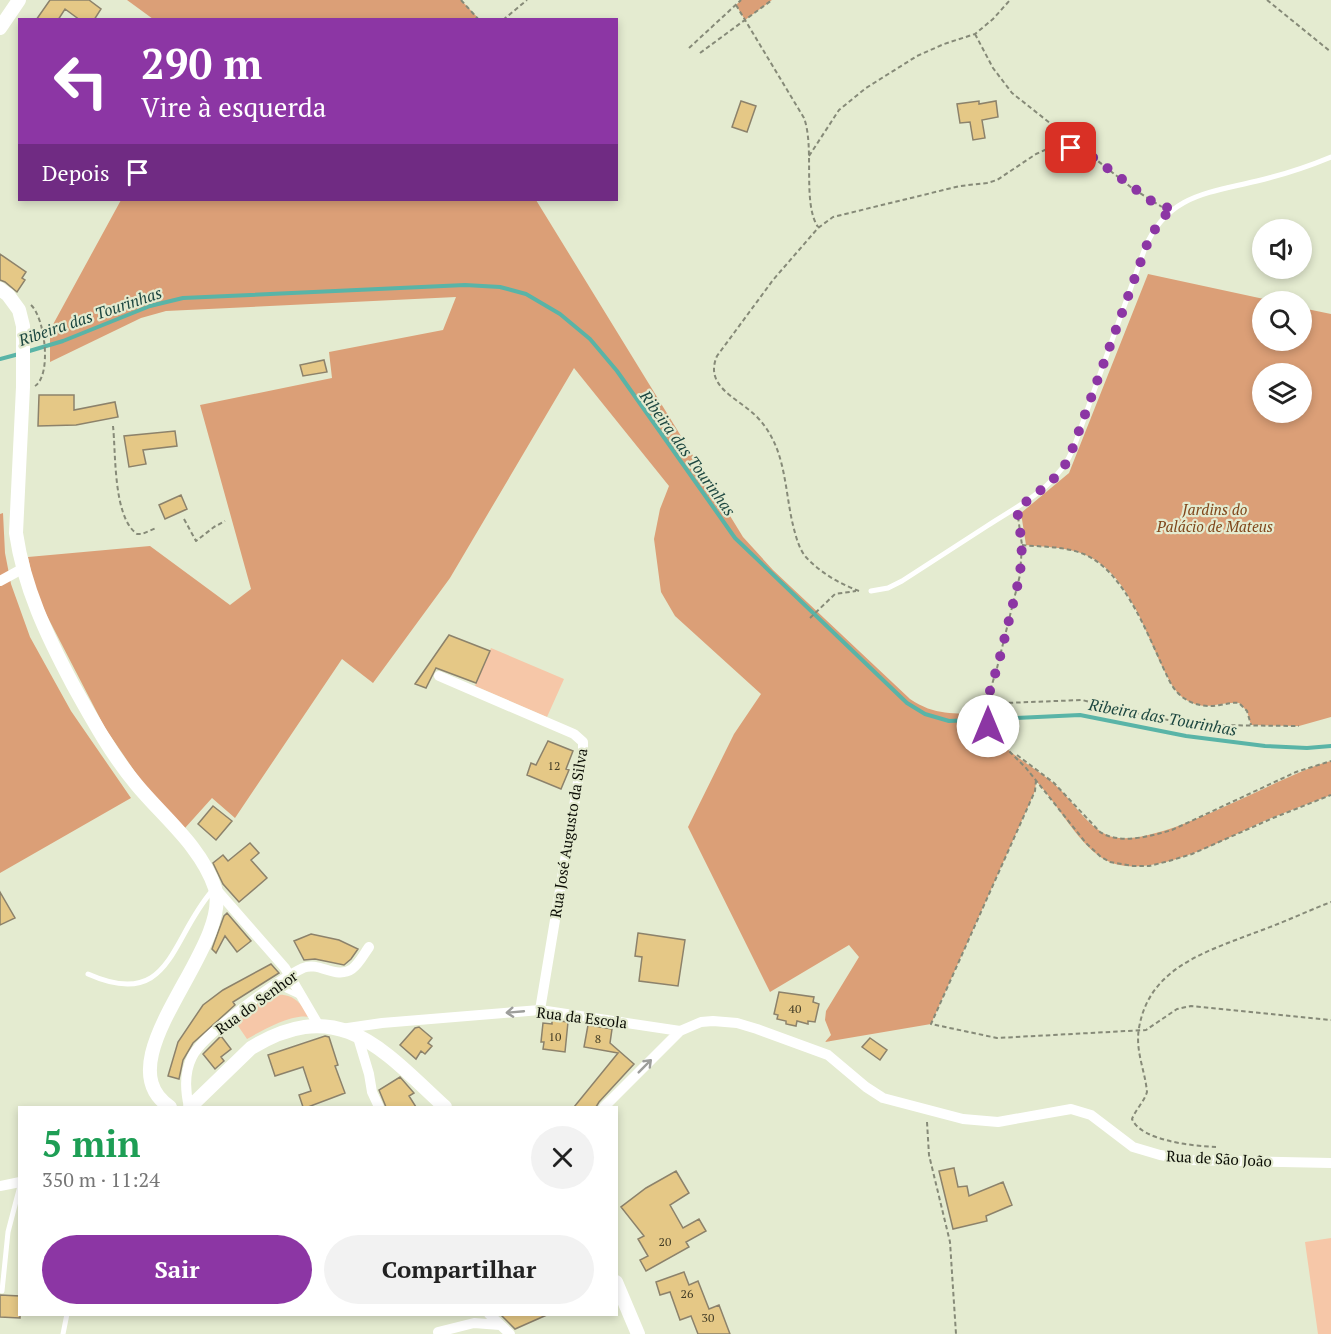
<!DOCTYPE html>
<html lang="pt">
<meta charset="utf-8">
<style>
:root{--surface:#fff;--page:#f2f2f2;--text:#222;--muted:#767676;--accent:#8c36a4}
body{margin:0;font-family:"PT Serif",serif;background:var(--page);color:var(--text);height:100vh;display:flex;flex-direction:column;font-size:22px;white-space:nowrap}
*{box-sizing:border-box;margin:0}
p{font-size:20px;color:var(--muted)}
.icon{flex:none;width:33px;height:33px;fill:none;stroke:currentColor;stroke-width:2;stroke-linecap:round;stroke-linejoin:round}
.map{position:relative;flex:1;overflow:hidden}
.sheet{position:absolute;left:18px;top:1106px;width:600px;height:210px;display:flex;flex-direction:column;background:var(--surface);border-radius:0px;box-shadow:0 3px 9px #0003}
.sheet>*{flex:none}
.hud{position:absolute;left:18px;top:18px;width:600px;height:183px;border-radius:0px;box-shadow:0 3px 9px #0003;background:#8c36a4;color:#fff;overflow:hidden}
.controls{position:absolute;left:1252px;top:219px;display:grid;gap:12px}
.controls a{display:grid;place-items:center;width:60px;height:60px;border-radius:50%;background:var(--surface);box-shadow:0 3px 9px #0003;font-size:30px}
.pin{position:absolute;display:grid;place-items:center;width:51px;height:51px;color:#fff;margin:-26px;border-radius:12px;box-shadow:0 3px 9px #0006}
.me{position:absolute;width:66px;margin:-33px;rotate:0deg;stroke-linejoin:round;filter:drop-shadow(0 0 4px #0008)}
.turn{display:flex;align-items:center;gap:21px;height:126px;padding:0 24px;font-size:27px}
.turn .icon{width:78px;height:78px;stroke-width:2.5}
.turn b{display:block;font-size:42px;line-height:51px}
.then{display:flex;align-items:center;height:57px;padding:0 24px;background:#0003;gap:12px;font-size:22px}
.round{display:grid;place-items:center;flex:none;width:63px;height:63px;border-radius:32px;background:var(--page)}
.head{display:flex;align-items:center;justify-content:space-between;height:102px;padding:0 24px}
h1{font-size:36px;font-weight:700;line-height:45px;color:#1e9e55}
.button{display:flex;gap:12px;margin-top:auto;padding:12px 24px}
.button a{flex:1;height:69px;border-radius:36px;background:var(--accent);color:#fff;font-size:24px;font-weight:700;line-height:69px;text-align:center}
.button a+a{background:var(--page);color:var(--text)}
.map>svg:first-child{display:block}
</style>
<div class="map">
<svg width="1331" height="1334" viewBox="0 0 1331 1334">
<rect width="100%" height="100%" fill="#e4ebd0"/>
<path fill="#f6c7a8" d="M491,648L564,679L547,717L475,686Z
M275,995C294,993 300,1003 310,1017C292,1013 263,1030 247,1039L234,1020L254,1005Z
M1331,1238V1334H1318L1305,1242Z"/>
<path fill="#db9f77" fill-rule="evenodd" d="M127,0H461L479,19H153Z
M741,0H772L745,20L736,5Z
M121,200H536L743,537L773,570L910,699C935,716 954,713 983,714L985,726H988C997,748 1035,767 1053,783C1071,798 1084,823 1105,834C1147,858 1281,773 1331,761V795C1308,804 1285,812 1262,822C1222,840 1144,885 1102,858C1076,841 1058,804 1036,781L1035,791L931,1024L825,1042L831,1035L825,1020L826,1011L859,957L849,945L770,992L688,827L734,734L761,694L675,616L661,592L654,539L660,509L669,486L574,368L450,578L373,683L342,659L235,818L212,798L185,828L144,785L105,728L46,614L34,586L28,557L150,546L230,605L251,589L200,405L332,378L329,352L443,330L456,297L166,311L141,318L50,362V330Z
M1148,274L1273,301L1263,302V340H1302V308L1331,314V717L1299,726L1251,725L1247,711L1239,703C1221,701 1209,711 1190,702C1175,695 1169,680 1162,666C1143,627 1126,569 1081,553C1063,547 1044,547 1026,545L1021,513L1069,473ZM1263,374H1302V412H1263Z
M3,513L5,553L11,584L30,637L71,711L131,798L0,873V514Z"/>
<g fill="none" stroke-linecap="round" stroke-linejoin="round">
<path stroke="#59b4a7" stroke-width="4" d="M26,352L63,341L150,306L183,298L465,285L500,287L526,294L560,314L590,339L617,371L735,538L907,703L925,714L949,721L1080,715L1186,736L1265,746L1307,748L1331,746
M0,359L19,354"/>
</g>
<path fill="#e5c886" stroke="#8c826b" stroke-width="1.5" d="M50,0H89L101,9L94,20H80L65,9L58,20H36Z
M741,101L756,106L747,132L732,127Z
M979,101V104L996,101L998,117L982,120L985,138L973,140L970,122L960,123L957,104Z
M0,254L26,272L22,278L25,280L17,292L5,282L0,280Z
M324,360L327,372L303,376L300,365Z
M39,395H74V410L115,402L118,417L76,425L38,426Z
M175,431L177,446L143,450L146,464L129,467L124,436Z
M181,495L187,509L165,519L159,505Z
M449,635L490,651L476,683L436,668L426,688L415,684Z
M548,741L573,751L566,769L569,770L561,789L527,775L531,763L536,765Z
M213,806L232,821L216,840L198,824Z
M250,843L259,853L251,860L267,878L239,902L223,884L213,863L223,855L228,861Z
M0,892L15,918L0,925Z
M227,913L251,941L237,952L225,936L216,953L212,949L224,916Z
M638,933L685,940L678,986L639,981L642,957L635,956Z
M311,934L339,940L358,949L351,959L344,965L315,959L304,960L294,941Z
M271,964L279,973L233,1002L235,1005L193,1043L183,1060L179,1079L168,1076L178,1042L203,1005L223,990Z
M779,992L814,997L813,1002L819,1004L815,1022L808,1021V1024L797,1021L796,1026L786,1024V1021L777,1019L778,1015L774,1014Z
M552,1020L568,1022L565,1052L543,1049L544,1042H541L543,1023L552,1024Z
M588,1025L612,1029L610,1043L634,1064L599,1102L596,1107H574L618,1053L584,1047Z
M419,1027L432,1038L428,1043L432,1046L425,1054L421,1051L416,1059L400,1045L415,1028Z
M221,1036L231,1049L221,1057L224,1061L215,1069L203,1054Z
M325,1036L329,1037L338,1065L335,1066L345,1093L308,1107H303L299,1095L311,1091L303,1067L275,1076L268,1055Z
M870,1038L887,1050L880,1060L862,1047Z
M400,1077L414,1093L409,1096L416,1107H386L379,1090Z
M954,1168L958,1187L967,1186L969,1196L1003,1182L1012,1205L986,1216L987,1221L953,1229L939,1171Z
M676,1171L689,1193L670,1205L683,1228L699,1219L706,1231L686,1242L689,1247L646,1271L640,1260L648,1256L638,1239L644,1236L621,1207L646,1188Z
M684,1272L689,1285L698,1281L709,1309L719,1305L730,1334H698L691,1316L680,1320L670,1292L660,1295L656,1282Z
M0,1295L20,1296V1318L0,1317Z
M500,1314H549L515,1329Z"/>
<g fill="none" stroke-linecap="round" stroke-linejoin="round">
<path stroke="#868a78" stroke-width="2" stroke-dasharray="4.5 3" stroke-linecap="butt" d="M461,0L479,20
M1267,0L1331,52
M736,5L804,118C815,148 802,203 818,227
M503,20L527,0
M975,34L993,68L1012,93L1132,188L1162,207
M689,48L741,0
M700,53L772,0
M809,156L839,110L866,88L917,56L944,44L975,34L993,19L1010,0
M31,305C45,318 52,375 35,386
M113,426C116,454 113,517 137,534H142L156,528
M1018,517L1022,545L1020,575L997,668L986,704L988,726L992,734L1026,768L1086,843L1101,857L1110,862L1133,866H1149L1169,861L1192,854L1273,818L1331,795
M184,519L196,541L214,527L225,521
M1022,545C1041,547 1062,546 1081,553C1126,569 1150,642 1170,682C1180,701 1199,709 1220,705C1227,704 1232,702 1239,703L1247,711L1251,725
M859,591C840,584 819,572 805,556C798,547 795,533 792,521C784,483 785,444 755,415C736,397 704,386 717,356L773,280L818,228L833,217L960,186L987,183L997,180L1036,154L1047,149L1071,148L1087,153
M810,618L835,594L856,591
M989,693L1005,703L1082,700L1162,719L1204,725L1299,726
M1017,755L1054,783L1100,832C1120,845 1151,836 1172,830L1296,772L1331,761
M1036,780L1035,791L931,1024L997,1038L1146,1030L1177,1009L1191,1006L1331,1020
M927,1122L929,1155L950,1242L956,1334
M1216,1147C1194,1146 1141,1141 1132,1119C1136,1109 1144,1102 1147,1092C1145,1070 1135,1051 1139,1028C1149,968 1205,952 1254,933C1280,924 1305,912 1331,902"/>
<path stroke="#fff" stroke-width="5" d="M871,591L888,588L902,581C931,562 959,544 987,526C1022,503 1057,488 1074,447L1145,248C1167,195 1208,193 1257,181C1282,175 1307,167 1331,157
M88,974C171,1011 170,939 212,891
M274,988L284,989L299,996
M2,1291L8,1232L20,1186
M63,1334L67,1314"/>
<path stroke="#fff" stroke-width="10" d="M0,581L22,569
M439,676L574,734L583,742V752L540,1010
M215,888L285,968L319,1026
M341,1029L382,1023L540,1010L680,1031L604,1107
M680,1031L701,1022L713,1021L737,1023L757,1029L828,1055L866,1087L883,1098L963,1119L998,1122L1071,1109L1091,1115L1133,1147L1160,1155L1190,1160L1331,1163
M357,1034L369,1074L372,1092L379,1107
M189,1107C185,1090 184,1073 192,1057C203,1034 278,980 303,968C319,961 336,980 352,969C359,964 364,954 369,947
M0,1186L20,1182
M489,1314L510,1334
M438,1332L474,1323L500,1325"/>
<path stroke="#fff" stroke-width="14" d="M0,28L19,0
M0,289L8,295L19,310L23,326V387L16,533C24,588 47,636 73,685C92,719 111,754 136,784C163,817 201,846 215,888C233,948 101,1061 170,1107
M190,1107L251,1048C339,994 383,1050 445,1107
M616,1282L638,1334"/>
</g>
<defs><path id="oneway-shaft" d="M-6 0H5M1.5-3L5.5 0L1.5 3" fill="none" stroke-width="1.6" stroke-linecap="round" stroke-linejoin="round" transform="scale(1.5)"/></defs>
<g stroke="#9d9e9b">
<use href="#oneway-shaft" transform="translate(515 1012) rotate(175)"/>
<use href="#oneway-shaft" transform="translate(645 1066) rotate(-45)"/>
</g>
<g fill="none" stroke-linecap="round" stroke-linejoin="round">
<path stroke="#8c36a4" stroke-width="10" stroke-dasharray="0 18" d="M988,726L986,704L999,661L1020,575L1022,545L1017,509L1051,482L1068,461L1149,239L1162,218L1174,208L1162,207L1154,203L1087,153L1071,148"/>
</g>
<g text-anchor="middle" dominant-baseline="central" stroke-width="4.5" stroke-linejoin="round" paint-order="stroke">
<g font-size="12" fill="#423c25">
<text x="554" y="765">12</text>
<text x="795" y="1008">40</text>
<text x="555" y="1036">10</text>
<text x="598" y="1038">8</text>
<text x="665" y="1241">20</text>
<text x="687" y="1293">26</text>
<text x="708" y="1317">30</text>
</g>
<g font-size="15" font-style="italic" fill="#7f461a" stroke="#e4ebd0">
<text x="1215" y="509">Jardins do<tspan x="1215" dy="17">Palácio de Mateus</tspan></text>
</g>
<g font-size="15" fill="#0b0d05" stroke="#e4ebd0">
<text transform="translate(568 833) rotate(-81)">Rua José Augusto da Silva</text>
<text transform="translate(256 1002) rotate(-36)">Rua do Senhor</text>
<text transform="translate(582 1017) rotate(7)">Rua da Escola</text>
<text transform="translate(1219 1158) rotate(3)">Rua de São João</text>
</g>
<g font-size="16" font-style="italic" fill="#1d4740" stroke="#e4ebd0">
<text transform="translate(90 316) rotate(-19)">Ribeira das Tourinhas</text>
<text transform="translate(688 453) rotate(54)">Ribeira das Tourinhas</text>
<text transform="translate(1163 717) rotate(10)">Ribeira das Tourinhas</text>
</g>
</g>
</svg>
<div class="controls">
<a><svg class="icon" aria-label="sound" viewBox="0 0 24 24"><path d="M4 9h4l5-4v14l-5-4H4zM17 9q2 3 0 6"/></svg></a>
<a><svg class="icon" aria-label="search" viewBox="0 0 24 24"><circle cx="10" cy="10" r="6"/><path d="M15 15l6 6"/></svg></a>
<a><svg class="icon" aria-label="layers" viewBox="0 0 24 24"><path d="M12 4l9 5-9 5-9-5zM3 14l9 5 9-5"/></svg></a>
</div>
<div class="pin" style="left:1071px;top:148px;background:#d93025"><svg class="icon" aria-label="arrive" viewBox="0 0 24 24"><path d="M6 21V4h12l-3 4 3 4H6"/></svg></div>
<svg class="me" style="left:988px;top:726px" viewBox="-20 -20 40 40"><circle r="19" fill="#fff"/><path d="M0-13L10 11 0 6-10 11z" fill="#8c36a4"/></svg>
<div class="hud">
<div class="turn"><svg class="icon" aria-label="left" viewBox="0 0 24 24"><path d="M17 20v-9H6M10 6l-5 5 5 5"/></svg><div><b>290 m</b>Vire à esquerda</div></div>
<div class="then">Depois<svg class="icon" aria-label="arrive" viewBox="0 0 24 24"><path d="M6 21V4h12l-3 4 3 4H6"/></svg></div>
</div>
<section class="sheet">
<div class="head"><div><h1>5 min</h1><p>350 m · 11:24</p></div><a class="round"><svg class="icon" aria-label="close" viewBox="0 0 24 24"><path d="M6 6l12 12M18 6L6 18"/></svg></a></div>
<div class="button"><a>Sair</a><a>Compartilhar</a></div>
</section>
</div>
